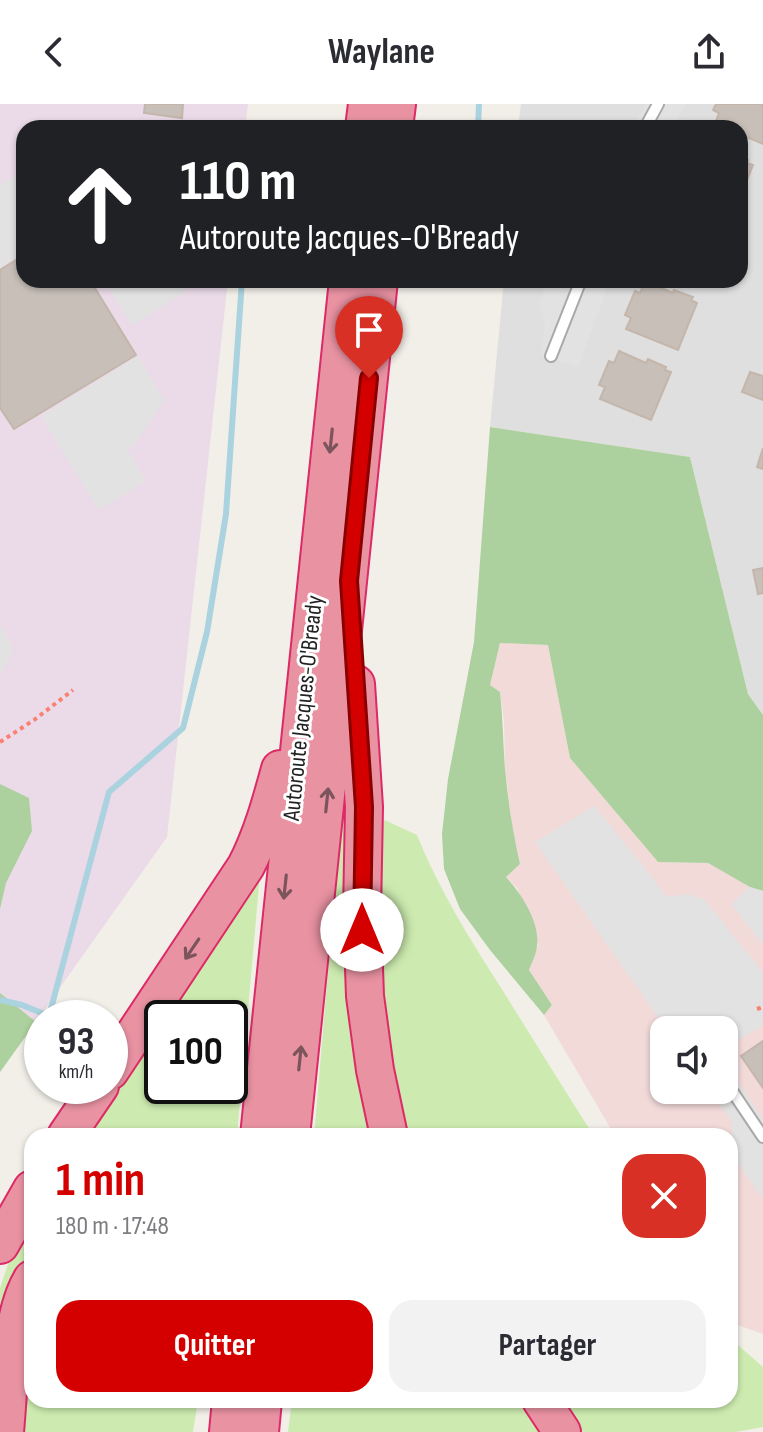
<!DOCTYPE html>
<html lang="fr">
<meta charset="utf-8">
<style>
:root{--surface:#fff;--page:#f2f2f3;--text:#2b2b33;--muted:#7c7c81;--accent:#d40000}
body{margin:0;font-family:"Sofia Sans Condensed",sans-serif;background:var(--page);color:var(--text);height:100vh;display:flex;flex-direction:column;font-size:30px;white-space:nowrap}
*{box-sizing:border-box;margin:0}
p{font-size:26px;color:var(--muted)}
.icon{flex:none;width:44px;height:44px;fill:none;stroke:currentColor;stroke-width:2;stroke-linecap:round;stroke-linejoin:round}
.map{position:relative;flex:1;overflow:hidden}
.side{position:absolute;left:24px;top:1024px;width:714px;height:280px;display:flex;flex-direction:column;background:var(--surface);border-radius:24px;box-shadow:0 2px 6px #0004}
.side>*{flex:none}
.banner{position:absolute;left:16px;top:16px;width:732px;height:168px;border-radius:24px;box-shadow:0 2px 6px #0004;background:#202124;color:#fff;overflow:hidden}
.buttons{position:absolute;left:650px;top:912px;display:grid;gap:16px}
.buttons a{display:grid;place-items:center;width:88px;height:88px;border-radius:16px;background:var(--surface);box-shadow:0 2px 6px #0004;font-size:40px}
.speed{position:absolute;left:24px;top:896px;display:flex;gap:16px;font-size:40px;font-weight:700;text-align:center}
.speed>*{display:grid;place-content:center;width:104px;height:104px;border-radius:50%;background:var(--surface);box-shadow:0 2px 6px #0004;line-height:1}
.speed small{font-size:20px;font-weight:400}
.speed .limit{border:4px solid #111;border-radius:12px;background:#fff;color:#111}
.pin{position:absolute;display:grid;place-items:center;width:68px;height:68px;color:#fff;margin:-82px -34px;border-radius:50% 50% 50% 0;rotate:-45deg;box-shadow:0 0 8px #0007}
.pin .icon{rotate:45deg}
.me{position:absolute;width:88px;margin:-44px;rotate:0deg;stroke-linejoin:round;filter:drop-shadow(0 0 6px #0008)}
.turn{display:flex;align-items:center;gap:28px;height:168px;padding:0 32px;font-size:36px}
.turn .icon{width:104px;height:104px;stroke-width:2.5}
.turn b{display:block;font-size:56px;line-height:68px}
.round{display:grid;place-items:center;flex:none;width:84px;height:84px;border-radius:24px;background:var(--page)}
.summary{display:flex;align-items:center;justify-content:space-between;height:136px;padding:0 32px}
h1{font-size:48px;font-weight:700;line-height:60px;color:var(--accent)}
.cta{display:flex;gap:16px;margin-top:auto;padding:16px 32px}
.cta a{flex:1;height:92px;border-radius:24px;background:var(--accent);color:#fff;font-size:32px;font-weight:700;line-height:92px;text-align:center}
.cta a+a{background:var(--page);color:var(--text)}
header{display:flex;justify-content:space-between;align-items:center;height:104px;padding:0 32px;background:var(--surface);font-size:36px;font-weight:700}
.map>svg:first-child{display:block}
</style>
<header><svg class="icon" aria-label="back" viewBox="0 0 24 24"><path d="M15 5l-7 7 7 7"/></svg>Waylane<svg class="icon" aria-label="share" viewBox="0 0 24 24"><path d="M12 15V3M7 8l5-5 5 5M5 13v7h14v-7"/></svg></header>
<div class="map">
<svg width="763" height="1328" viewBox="0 0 763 1328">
<rect width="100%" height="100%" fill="#f2efe9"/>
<path fill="#e0dfdf" d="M521,0H763V611L748,590L690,353L490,323L504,176H740V24H518Z"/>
<path fill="#f2dad9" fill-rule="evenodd" d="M500,539L548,541L570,654L658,758L708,759L750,782L763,787V1230L732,1219L730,1216V1032H615L544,911L552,901L529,866L538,841L517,784L506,773L520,760L512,722L505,663L504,616L500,588L490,581ZM664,926H724V986H664Z"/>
<path fill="#ebdbe8" d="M0,0H248L245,24H24V176H228L167,733L0,968Z"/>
<path fill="#cdebb0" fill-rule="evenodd" d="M348,634L372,1032H314Z
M376,712L417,731C439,786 471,837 503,887C533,935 563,984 594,1032H403L380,893Z
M261,758L237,1032H79ZM162,914H230V982H162Z
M32,1103V1150C9,1173 7,1212 0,1243V1184L8,1160Z
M32,1231V1296H198L193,1328H22Z
M730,1234L763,1263V1323L736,1328H583L557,1296H730Z
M292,1296H520L544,1328H288Z"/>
<path fill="#add19e" d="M490,323L690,353L748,590L763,611V787L750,783L708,759L658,758L570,654L548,541L500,539L490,581L500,588C503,614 503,639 505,665C508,697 513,729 520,760L506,773C521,789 540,818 537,841C537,849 532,858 529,866L552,901L544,911L490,846L460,805L444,765L442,730L448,675L474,538Z
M0,680L29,694L32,727L6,779L0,805Z
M0,889L36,918L0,968Z"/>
<path fill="#e2e2e2" d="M646,0H686L673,24H633Z
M24,66V149L0,164V81Z
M104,176H179L186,188L132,221Z
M548,176H610L578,263L541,251L545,220L539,200Z
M138,252L164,296L134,341L127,345L146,377L99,406L41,312Z
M0,520L13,544L8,558L0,572Z
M594,702L644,763L667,793L687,790L704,795L763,869V921L725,944L724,949V926H667L535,738Z
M750,783L763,787V841L731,800Z
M724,957L763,1015V1095L731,1050L732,1018L709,986H724Z"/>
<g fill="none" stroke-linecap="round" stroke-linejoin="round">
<path stroke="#aad3df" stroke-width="6" d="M478,24L479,0
M0,896L22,901L49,912
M49,912L109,688L183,624L207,528L226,410L242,176"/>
</g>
<path fill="#c7bfb8" stroke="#c4b6ab" stroke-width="2" d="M145,0H183L182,14L144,9Z
M716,0H763V40L740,30V24H725L715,20L719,9L713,6Z
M740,53L748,56L747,59L753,61L740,93Z
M24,151V176H90L136,251L14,325L0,304V166Z
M645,177L673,189L674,186L693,193L691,196L697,199L678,246L626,225L631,214L625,211L635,187L640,189Z
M619,247L646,259L648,255L666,263L665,266L671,268L651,316L600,295L605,283L599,281L609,257L614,259Z
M750,268L763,272V296L742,288Z
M763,344V365L757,363Z
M763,464V489L758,490L753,466Z
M763,937V984L741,952Z"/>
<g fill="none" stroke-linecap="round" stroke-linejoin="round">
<g stroke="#a9a9a9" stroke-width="14">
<path id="lane" d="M645,24L658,0
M551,252L581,176
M724,975L763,1033"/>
</g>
<g stroke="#dc2a67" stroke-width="40">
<path id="highway" d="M364,24L367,0
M394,24L397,0
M356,580L364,703L362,809L365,892L375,966L389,1032
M110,967L246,762C262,731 271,698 280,665
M66,1032L100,982
M259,1032L348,176
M291,1032L379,176
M0,1141L32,1085
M541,1296L562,1328
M5,1328C9,1286 10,1210 32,1175
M228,1328L231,1296
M260,1328L263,1296"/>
</g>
<path stroke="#fa8072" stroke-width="4" stroke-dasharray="4 4" stroke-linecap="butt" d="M0,638L34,616L73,586
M757,905L763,903"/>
<use href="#lane" stroke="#fff" stroke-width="10"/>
<use href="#highway" stroke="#e892a2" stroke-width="36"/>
</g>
<defs><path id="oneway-shaft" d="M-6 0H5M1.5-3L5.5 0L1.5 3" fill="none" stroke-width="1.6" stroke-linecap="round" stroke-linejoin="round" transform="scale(2)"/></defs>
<g stroke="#7b545c">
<use href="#oneway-shaft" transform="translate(331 337) rotate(96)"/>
<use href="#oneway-shaft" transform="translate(327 696) rotate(-84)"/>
<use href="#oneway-shaft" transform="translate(285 783) rotate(96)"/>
<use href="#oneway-shaft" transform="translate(192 845) rotate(124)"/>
<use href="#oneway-shaft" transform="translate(300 954) rotate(-84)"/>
</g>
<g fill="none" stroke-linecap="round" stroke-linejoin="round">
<g stroke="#8a0000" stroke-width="20">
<path id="route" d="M362,826L364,703L349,477L369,274"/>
</g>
<use href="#route" stroke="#d40000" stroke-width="14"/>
</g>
<g text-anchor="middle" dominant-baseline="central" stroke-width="6" stroke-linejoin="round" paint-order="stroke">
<g font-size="24" fill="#222" stroke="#fff">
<text transform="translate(303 604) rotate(-84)">Autoroute Jacques-O'Bready</text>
</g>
</g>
</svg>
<div class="buttons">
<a><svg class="icon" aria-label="sound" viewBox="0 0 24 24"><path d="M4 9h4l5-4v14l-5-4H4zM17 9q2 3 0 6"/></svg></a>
</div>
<div class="speed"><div>93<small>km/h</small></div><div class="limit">100</div></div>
<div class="pin" style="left:369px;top:274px;background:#d93025"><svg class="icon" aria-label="arrive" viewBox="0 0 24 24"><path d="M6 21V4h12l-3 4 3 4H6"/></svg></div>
<svg class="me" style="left:362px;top:826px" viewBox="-20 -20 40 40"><circle r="19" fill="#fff"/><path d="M0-13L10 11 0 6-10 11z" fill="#d40000"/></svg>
<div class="banner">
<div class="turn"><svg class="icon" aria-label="ahead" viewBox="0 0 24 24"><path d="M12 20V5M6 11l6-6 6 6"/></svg><div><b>110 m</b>Autoroute Jacques-O'Bready</div></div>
</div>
<section class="side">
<div class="summary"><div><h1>1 min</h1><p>180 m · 17:48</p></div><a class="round" style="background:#d93025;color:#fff"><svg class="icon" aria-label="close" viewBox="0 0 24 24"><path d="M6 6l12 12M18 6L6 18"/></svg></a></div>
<div class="cta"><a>Quitter</a><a>Partager</a></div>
</section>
</div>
